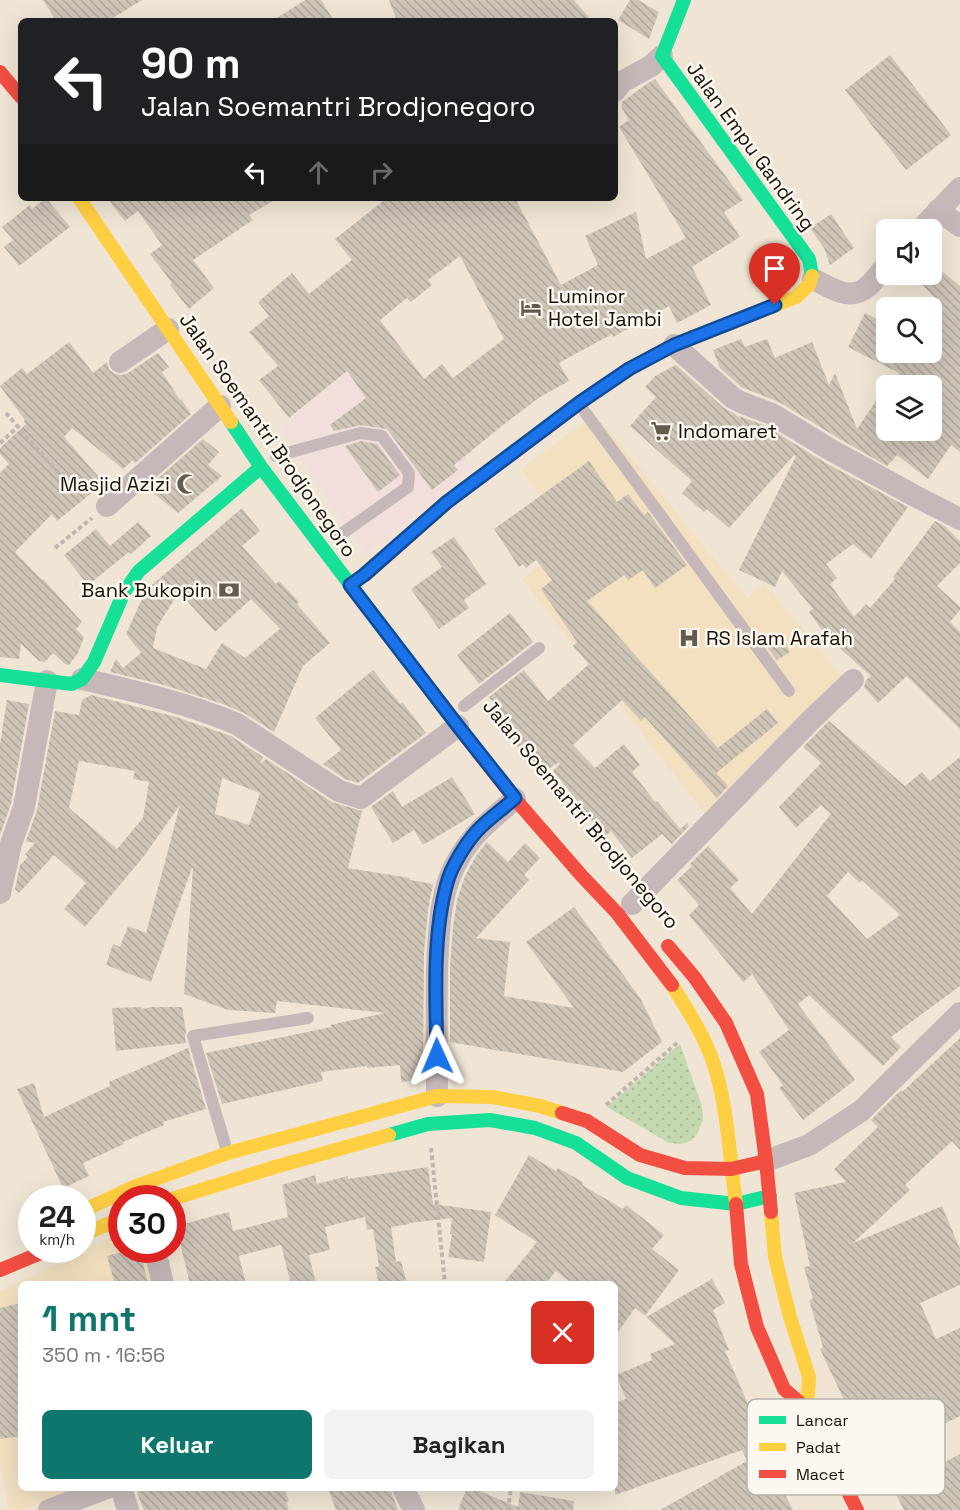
<!DOCTYPE html>
<html lang="id">
<meta charset="utf-8">
<style>
:root{--surface:#fff;--page:#f2f2f2;--text:#222;--muted:#767676;--accent:#0f766e}
body{margin:0;font-family:"Space Grotesk",sans-serif;background:var(--page);color:var(--text);height:100vh;display:flex;flex-direction:column;font-size:22px;white-space:nowrap}
*{box-sizing:border-box;margin:0}
p{font-size:20px;color:var(--muted)}
.icon{flex:none;width:33px;height:33px;fill:none;stroke:currentColor;stroke-width:2;stroke-linecap:round;stroke-linejoin:round}
.map{position:relative;flex:1;overflow:hidden}
.details{position:absolute;left:18px;top:1281px;width:600px;height:210px;display:flex;flex-direction:column;background:var(--surface);border-radius:9px;box-shadow:0 6px 24px #0002}
.details>*{flex:none}
.guide{position:absolute;left:18px;top:18px;width:600px;height:183px;border-radius:9px;box-shadow:0 6px 24px #0002;background:#202124;color:#fff;overflow:hidden}
.tools{position:absolute;left:876px;top:219px;display:grid;gap:12px}
.tools a{display:grid;place-items:center;width:66px;height:66px;border-radius:9px;background:var(--surface);box-shadow:0 6px 24px #0002;font-size:30px}
.speed{position:absolute;left:18px;top:1185px;display:flex;gap:12px;font-size:30px;font-weight:700;text-align:center}
.speed>*{display:grid;place-content:center;width:78px;height:78px;border-radius:50%;background:var(--surface);box-shadow:0 6px 24px #0002;line-height:1}
.speed small{font-size:15px;font-weight:400}
.speed .limit{border:9px solid #d22;background:#fff;color:#111}
.pin{position:absolute;display:grid;place-items:center;width:51px;height:51px;color:#fff;margin:-62px -26px;border-radius:50% 50% 50% 0;rotate:-45deg;box-shadow:0 0 6px #0007}
.pin .icon{rotate:45deg}
.me{position:absolute;width:66px;margin:-33px;rotate:359deg;stroke-linejoin:round;filter:drop-shadow(0 0 4px #0008)}
.turn{display:flex;align-items:center;gap:21px;height:126px;padding:0 24px;font-size:27px}
.turn .icon{width:78px;height:78px;stroke-width:2.5}
.turn b{display:block;font-size:42px;line-height:51px}
.lanes{display:flex;align-items:center;height:57px;padding:0 24px;background:#0003;justify-content:center;gap:30px;direction:ltr}
.lanes .off{opacity:.35}
.round{display:grid;place-items:center;flex:none;width:63px;height:63px;border-radius:9px;background:var(--page)}
.head{display:flex;align-items:center;justify-content:space-between;height:102px;padding:0 24px}
h1{font-size:36px;font-weight:700;line-height:45px;color:var(--accent)}
.cta{display:flex;gap:12px;margin-top:auto;padding:12px 24px}
.cta a{flex:1;height:69px;border-radius:9px;background:var(--accent);color:#fff;font-size:24px;font-weight:700;line-height:69px;text-align:center}
.cta a+a{background:var(--page);color:var(--text)}
.map>svg:first-child{display:block}
</style>
<div class="map">
<svg width="960" height="1510" viewBox="0 0 960 1510">
<defs>
<pattern id="park-dots" width="8" height="8" patternUnits="userSpaceOnUse" patternTransform="scale(1.5)"><rect width="8" height="8" fill="#c4d9b0"/><path d="M2 2h.1M6 6h.1" fill="none" stroke="#a8b996" stroke-width="1.8" stroke-linecap="round"/></pattern>
<pattern id="building-back-hatch" width="6" height="6" patternUnits="userSpaceOnUse" patternTransform="scale(1.5)"><rect width="6" height="6" fill="#cec5b7"/><path d="M-1 5l2 2M0 0l6 6M5-1l2 2" fill="none" stroke="#b0a89c"/></pattern>
</defs>
<rect width="100%" height="100%" fill="#f0e5d4"/>
<path fill="#f2deda" d="M393,334L449,418L441,427L473,468L366,555L280,428Z"/>
<path fill="#f2e0c1" d="M595,414L747,598L765,584L843,678L708,818L522,579L569,541L521,469Z
M121,1233L122,1250H144L153,1284H21V1488H80L23,1510H8L0,1457V1291Z"/>
<path fill="url(#park-dots)" d="M680,1044L702,1106L703,1120L697,1134L691,1141L681,1144L669,1143L607,1107Z"/>
<path fill="url(#building-back-hatch)" fill-rule="evenodd" d="M43,0H142L108,21H56Z
M305,0H321L334,21H272Z
M389,0H574L592,21H397Z
M630,0H638L659,12L649,39L618,20Z
M890,55L951,135L906,170L845,90Z
M655,79L743,200L724,212L740,237L692,267L711,305L677,323L669,306L613,337L612,334L559,363L569,381L540,397L503,425L454,465L458,470L432,490L387,429L361,425L334,431L330,425L366,398L347,371L289,418L259,380L278,366L249,332L269,316L258,302L292,273L309,294L352,260L335,239L387,198H515L561,285L598,265L585,236L636,212L646,259L686,238L619,127L629,120L622,108V102L645,85ZM460,256L504,339L453,378L442,364L424,379L380,320L407,298L411,302L432,285L428,280Z
M46,198L70,227L19,266L4,247L13,240L2,227L30,205L32,209Z
M107,198H278L249,215L253,220L193,260L214,288L189,309L170,285L172,283L150,254L162,245L138,211L125,221Z
M831,214L854,248L830,265L824,248L810,228Z
M932,263L960,286V452L951,445L928,479L897,455L887,466L838,438L779,402L741,387L720,368L713,350L741,339L745,347L767,339L775,358L812,342L829,385L835,373L857,429L886,386V430H932V386H889L899,373L848,347L865,313L886,324V352H932V300L934,297L912,274H932Z
M69,342L93,373L107,362L109,370L115,374L122,375L128,373L158,353L169,367L162,372L180,400L181,399L191,414L135,463L133,460L123,469L72,428L64,437L104,483L57,521L52,514L15,552L42,580L43,579L82,622L76,629L84,637L78,653L69,665L65,664L53,653L45,662L39,661L21,644L19,659L0,657V473L9,464L0,454V448L26,424L24,421L25,420L0,386L22,368L27,374Z
M676,365L724,408L735,414L741,419L739,416L766,426L824,462L908,507L871,559L853,544L826,564L837,578L830,584L854,617L866,604L870,608L895,579L893,577L935,521L946,527L960,541V563L937,586L960,607V610L950,622L960,632V729L907,676L878,703L864,687L866,680L871,676L828,638L809,612L813,609L782,571L775,587L739,570L796,456L794,455L729,528L707,509L704,512L682,493L692,481L630,426L656,397L645,387L655,376Z
M203,439L219,452L208,465L222,476L178,513L147,488Z
M361,441L377,444L400,475L378,492L345,446Z
M589,461L617,502L628,494L644,515L648,512L687,565L655,588L643,570L628,580L624,575L587,601L718,748L767,709L778,723L716,773L728,786L717,798L645,717L641,721L622,700L573,745L595,768L624,744L640,765L632,772L655,802L657,801L680,829L687,823L689,826L672,844L662,834L632,858L611,831L604,837L587,814H588L553,771L560,764L559,762L542,773L515,744L488,708L494,703L489,697L524,670L548,701L589,664L573,646L577,642L541,589L552,580L536,560L526,568L523,564L519,567L494,529Z
M242,508L260,531L242,546L276,584L279,581L299,602L297,604L330,643L303,666L274,732L244,713L223,704L164,685L110,672L116,659L123,668L141,653L126,634L140,603L153,584ZM179,592L215,632L251,599L280,629L245,658L222,643L206,669L153,648L157,627Z
M138,522L151,536L131,554L129,552L88,585L64,555L96,529L110,546Z
M454,537L486,584L464,600L469,608L439,629L411,589L442,567L431,552Z
M510,613L533,642L479,684L457,655Z
M778,634L790,652L777,660L764,643Z
M373,670L400,704L402,702L426,733L358,783L345,779L323,764L341,750L315,718Z
M91,695L176,717L231,736L263,757L260,764L266,759L332,802L362,811L348,868L410,878V880L433,884L428,910L424,953L423,1080L401,1082L400,1065L367,1068V1066L321,1072L323,1081L222,1104L206,1053L331,1027L330,1025L385,1013L277,1001L275,1013L228,1010L184,994L193,868H192L151,982L106,965L113,944L120,947L128,926L146,933L180,805L144,856L85,927L64,909L86,883L54,855L19,893L15,889L20,865L28,857L25,854L35,843L26,841L37,810L55,711L79,715L82,700ZM79,761L135,771L133,779L149,782L143,818L117,849L69,808ZM222,778L260,793L249,825L215,814Z
M7,700L29,704L11,804L0,835V744Z
M829,721L905,786L922,772L930,781L960,757V986L891,1037L901,1047L883,1066L809,995L798,1004L855,1080L803,1120L779,1088L783,1085L759,1052L789,1030L752,974L743,982L689,915L699,905L677,880L692,866L690,864L708,846L739,880L730,888L752,914L831,814L821,805L796,828L779,807L821,763L803,747ZM848,872L860,883L862,880L900,915L867,939L827,896Z
M452,777L475,814L423,845L414,830L393,843L371,807L393,791L402,807Z
M487,842L508,862L525,843L540,858L524,875L529,880L476,938L510,942L504,996L574,1008L526,942L574,907L640,998L662,1042L623,1072L450,1042V968L453,927L457,900L465,876L476,856Z
M142,1007L141,1009L153,1007H182L186,1032L185,1038L186,1043L116,1051L112,1008Z
M960,1038V1150L952,1141L905,1185L910,1190L853,1243L942,1206L960,1249V1285L920,1303L936,1339L960,1328V1416L870,1460L851,1419L845,1422L837,1404L844,1400L820,1349L823,1347L809,1300L813,1299L804,1267L810,1266L794,1193L846,1182L834,1169L878,1127L871,1120L901,1090L902,1092Z
M188,1048L206,1109L163,1122L164,1125L123,1142L124,1144L83,1163L89,1176L63,1188L17,1089L34,1083L44,1117L110,1086L109,1082Z
M529,1155L556,1171L558,1168L583,1182L582,1185L623,1209L626,1205L664,1235L652,1249L679,1270L645,1316L635,1308L615,1336V1284H573L556,1271L545,1284H503L537,1242L495,1215Z
M428,1167L433,1204L491,1212L484,1262L448,1257L452,1234H450L452,1218L409,1223L410,1224L391,1227L396,1262L401,1261L407,1284H379L375,1267L379,1266L373,1229L367,1230L365,1217L325,1227L330,1250L309,1255L316,1284H291L281,1245L239,1256L246,1284H190L176,1226L229,1212L233,1231L288,1217L282,1185L315,1175L317,1184L348,1176V1179Z
M129,1250H140L148,1284H115L107,1256Z
M712,1279L725,1303L713,1310L729,1350L725,1351L767,1448H765L782,1489L793,1510H660L747,1461L742,1450L615,1495V1403L626,1399L616,1375L652,1360L650,1354L675,1344L646,1317Z
M21,1303V1333L18,1334L21,1357V1436L0,1439V1308Z
M960,1454V1510H904L893,1489Z
M147,1488H284L289,1501L286,1502L289,1510H144L137,1492Z
M328,1488H390L398,1510H336Z
M467,1488H472L518,1507L520,1492L574,1501L573,1510H458Z"/>
<g fill="none" stroke-linecap="round" stroke-linejoin="round">
<path stroke="#c0b5b1" stroke-width="4" stroke-dasharray="4.5 3" stroke-linecap="butt" d="M6,413L59,474C63,475 66,474 70,475C78,476 86,487 91,493
M0,443L19,426
M55,548L92,518
M606,1105L677,1043
M431,1148L445,1284
M508,1510L511,1488"/>
<path stroke="#c6b8b8" stroke-width="12" d="M579,404L789,691
M276,456L360,433L382,436L409,473L408,487L337,537
M464,706L539,648
M227,1151L193,1036L308,1018"/>
<path stroke="#c6b8b8" stroke-width="22" d="M615,91L622,82L651,66L662,56
M938,210L960,226
M920,230L960,188
M813,279C827,286 847,300 863,290C872,285 879,273 886,266
M674,345L733,398L743,403L772,414L831,450L915,496L960,519
M120,362L168,329
M107,506L220,406
M82,679C135,691 187,703 237,724L339,791L361,798L458,726
M0,893L11,844L24,807L47,681
M632,904L811,720L853,680
M437,1096C437,1054 436,1011 437,968C439,930 439,891 459,858C474,832 493,818 515,799
M766,1161L809,1145L861,1111L960,1013
M155,1250L163,1284
M121,1488L128,1510
M403,1488L414,1510
M49,1510L107,1488"/>
<path stroke="#16e098" stroke-width="14" d="M684,0L662,56L809,259L812,276
M231,422L261,467L465,736
M0,675L72,684L82,679L94,662L124,592L139,571L261,467
M389,1135L428,1124L490,1120L535,1128L576,1143L627,1178L681,1198L736,1204L770,1196"/>
<path stroke="#ffcf43" stroke-width="14" d="M79,198L231,422
M592,394L629,369L674,345L796,297L809,285L812,276
M672,985C689,1012 707,1040 716,1071C728,1114 730,1160 736,1204
M172,1199L275,1167L389,1135
M82,1211L136,1186L228,1153L437,1096L493,1097L540,1106L562,1113
M771,1212L775,1257L790,1317L809,1377L807,1409
M82,1235L122,1218"/>
<path stroke="#f24e42" stroke-width="14" d="M0,72L21,97
M365,575L447,502L592,394
M465,736L515,799L581,875L617,913L672,985
M668,946L695,978L726,1023L757,1094L766,1161
M562,1113L587,1121L640,1155L685,1168L731,1169L766,1161L771,1212
M736,1204L741,1264L757,1327L784,1389L807,1409L857,1510
M0,1270L48,1250"/>
</g>
<g fill="none" stroke-linecap="round" stroke-linejoin="round">
<g stroke="#114b97" stroke-width="15">
<path id="route" d="M437,1056C436,1001 432,936 447,883C451,867 466,843 477,831C488,819 503,809 515,798L458,726L350,585L364,575L447,502L579,403L629,369L674,345L775,305"/>
</g>
<use href="#route" stroke="#1a73e8" stroke-width="10"/>
</g>
<defs>
<g id="hotel-bare" transform="scale(1.62)"><path d="M-6-4.5h1.5V1H6V5H4.5V3h-9V5H-6ZM-4 0a1.8 1.8 0 1 1 3.6 0ZM.5 0V-2.5h3Q6-2.5 6 0Z" fill="#635b4d" stroke="#fcf8f1" stroke-width="2.5" paint-order="stroke"/></g>
<g id="supermarket-bare" transform="scale(1.62)"><path d="M-6-5.5h2.5l.6 2H6L4.5 2H-2.5L-4.4-4H-6ZM-1.5 3.2a1.3 1.3 0 1 0 .1 0ZM3 3.2a1.3 1.3 0 1 0 .1 0Z" fill="#635b4d" stroke="#fcf8f1" stroke-width="2.5" paint-order="stroke"/></g>
<g id="mosque-bare" transform="scale(1.62)"><path d="M3.5-4.9A6 6 0 1 0 3.5 4.9A5 5 0 1 1 3.5-4.9Z" fill="#635b4d" stroke="#fcf8f1" stroke-width="2.5" paint-order="stroke"/></g>
<g id="bank-bare" transform="scale(1.62)"><path d="M-6-4H6V4H-6ZM0-2.3a2.3 2.3 0 1 0 0 4.6a2.3 2.3 0 1 0 0-4.6Z" fill="#635b4d" stroke="#fcf8f1" stroke-width="2.5" paint-order="stroke"/></g>
<g id="hospital-bare" transform="scale(1.62)"><path d="M-5-5h3v3.5h4V-5h3V5h-3V1.5h-4V5h-3Z" fill="#635b4d" stroke="#fcf8f1" stroke-width="2.5" paint-order="stroke"/></g>
</defs>
<g fill-rule="evenodd">
<use href="#hotel-bare" x="531" y="308"/>
<use href="#supermarket-bare" x="661" y="431"/>
<use href="#mosque-bare" x="187" y="484"/>
<use href="#bank-bare" x="229" y="590"/>
<use href="#hospital-bare" x="689" y="638"/>
</g>
<g text-anchor="middle" dominant-baseline="central" stroke-width="5" stroke-linejoin="round" paint-order="stroke">
<g font-size="20" fill="#171005" stroke="#fcf8f1">
<text transform="translate(751 146) rotate(54)">Jalan Empu Gandring</text>
<text transform="translate(268 435) rotate(55)">Jalan Soemantri Brodjonegoro</text>
<text transform="translate(581 814) rotate(50)">Jalan Soemantri Brodjonegoro</text>
</g>
<g font-size="20" fill="#171005" stroke="#fcf8f1" text-anchor="start">
<text x="548" y="296">Luminor<tspan x="548" dy="23">Hotel Jambi</tspan></text>
<text x="678" y="431">Indomaret</text>
<text x="170" y="484" text-anchor="end">Masjid Azizi</text>
<text x="212" y="590" text-anchor="end">Bank Bukopin</text>
<text x="706" y="638">RS Islam Arafah</text>
</g>
</g>
<rect x="747" y="1399" width="198" height="96" rx="9" fill="#fcf8f1" stroke="#b7b2aa" stroke-width="1.5"/>
<rect x="759" y="1416" width="27" height="8" fill="#16e098"/>
<rect x="759" y="1443" width="27" height="8" fill="#ffcf43"/>
<rect x="759" y="1470" width="27" height="8" fill="#f24e42"/>
<g font-size="16" fill="#171005">
<text x="796" y="1426">Lancar</text>
<text x="796" y="1453">Padat</text>
<text x="796" y="1480">Macet</text>
</g>
</svg>
<div class="tools">
<a><svg class="icon" aria-label="sound" viewBox="0 0 24 24"><path d="M4 9h4l5-4v14l-5-4H4zM17 9q2 3 0 6"/></svg></a>
<a><svg class="icon" aria-label="search" viewBox="0 0 24 24"><circle cx="10" cy="10" r="6"/><path d="M15 15l6 6"/></svg></a>
<a><svg class="icon" aria-label="layers" viewBox="0 0 24 24"><path d="M12 4l9 5-9 5-9-5zM3 14l9 5 9-5"/></svg></a>
</div>
<div class="speed"><div>24<small>km/h</small></div><div class="limit">30</div></div>
<div class="pin" style="left:775px;top:305px;background:#d93025"><svg class="icon" aria-label="arrive" viewBox="0 0 24 24"><path d="M6 21V4h12l-3 4 3 4H6"/></svg></div>
<svg class="me" style="left:437px;top:1056px" viewBox="-20 -20 40 40"><path d="M0-17L14 15 0 8-14 15z" fill="#1a73e8" stroke="#fff" stroke-width="4"/></svg>
<div class="guide">
<div class="turn"><svg class="icon" aria-label="left" viewBox="0 0 24 24"><path d="M17 20v-9H6M10 6l-5 5 5 5"/></svg><div><b>90 m</b>Jalan Soemantri Brodjonegoro</div></div>
<div class="lanes"><svg class="icon" aria-label="left" viewBox="0 0 24 24"><path d="M17 20v-9H6M10 6l-5 5 5 5"/></svg><svg class="icon off" aria-label="ahead" viewBox="0 0 24 24"><path d="M12 20V5M6 11l6-6 6 6"/></svg><svg class="icon off" aria-label="right" viewBox="0 0 24 24"><path d="M7 20v-9h11M14 6l5 5-5 5"/></svg></div>
</div>
<section class="details">
<div class="head"><div><h1>1 mnt</h1><p>350 m · 16:56</p></div><a class="round" style="background:#d93025;color:#fff"><svg class="icon" aria-label="close" viewBox="0 0 24 24"><path d="M6 6l12 12M18 6L6 18"/></svg></a></div>
<div class="cta"><a>Keluar</a><a>Bagikan</a></div>
</section>
</div>
